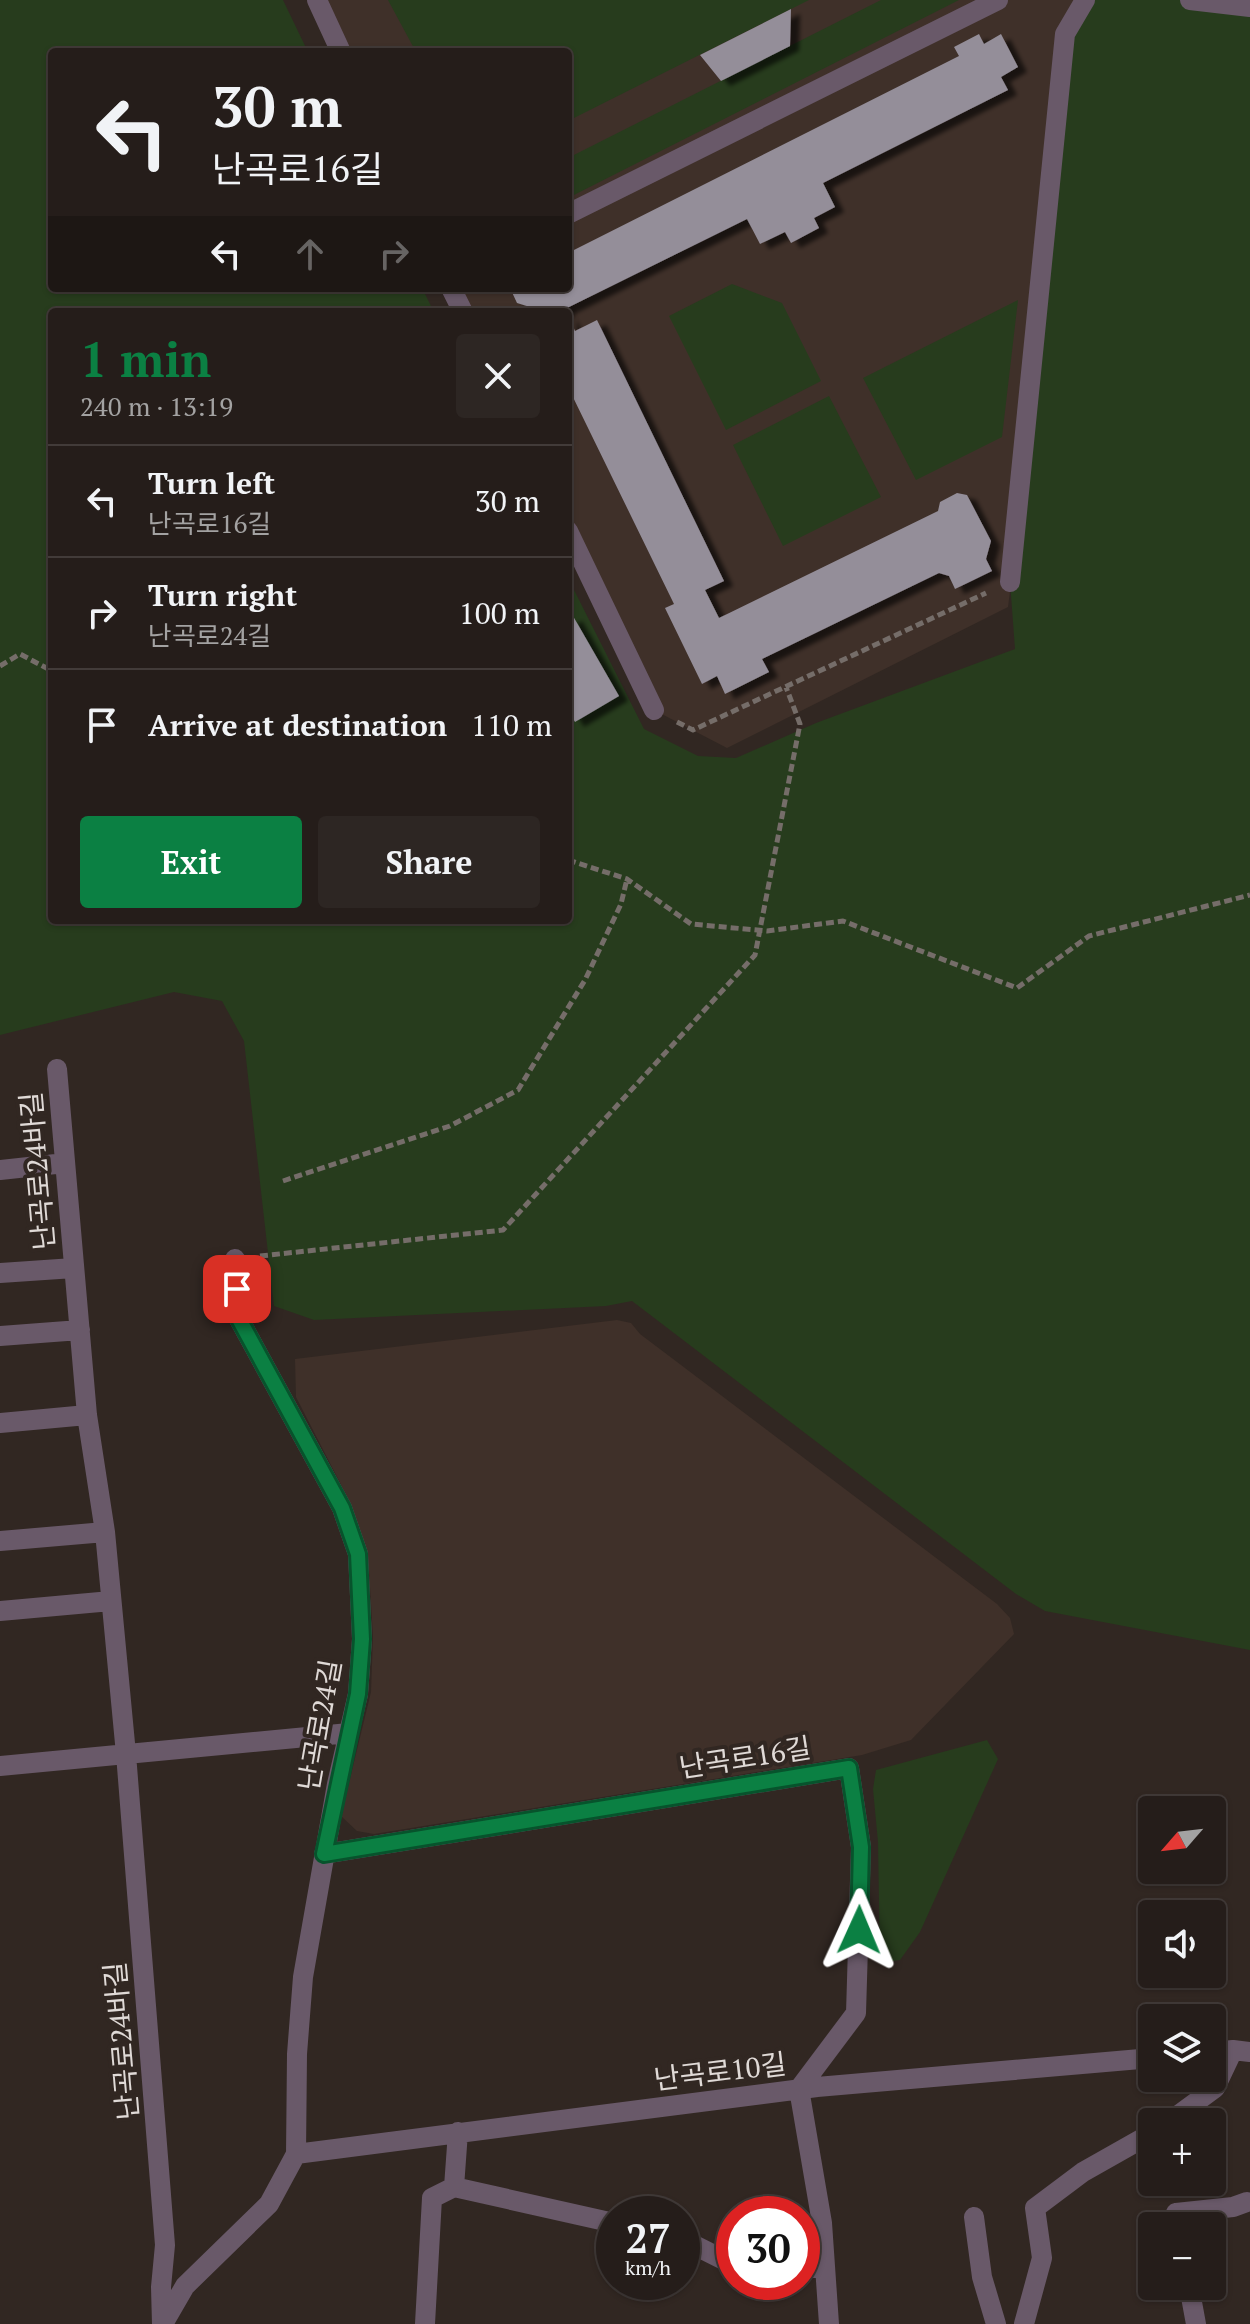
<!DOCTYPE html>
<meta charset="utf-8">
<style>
:root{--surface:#251d1a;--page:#2d2623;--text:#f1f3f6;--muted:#a3a2a2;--line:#423b39;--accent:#0b8043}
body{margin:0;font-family:"PT Serif","Noto Sans KR",serif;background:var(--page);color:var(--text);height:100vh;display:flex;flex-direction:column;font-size:30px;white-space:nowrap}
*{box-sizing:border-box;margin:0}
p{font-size:26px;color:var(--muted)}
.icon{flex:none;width:44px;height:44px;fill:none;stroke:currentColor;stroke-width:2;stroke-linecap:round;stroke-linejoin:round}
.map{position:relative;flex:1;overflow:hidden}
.panel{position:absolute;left:48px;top:308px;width:524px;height:616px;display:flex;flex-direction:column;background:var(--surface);border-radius:8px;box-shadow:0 2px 6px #0004,0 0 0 2px var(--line)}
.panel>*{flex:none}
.banner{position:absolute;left:48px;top:48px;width:524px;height:244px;border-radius:8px;box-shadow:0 2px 6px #0004,0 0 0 2px var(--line);background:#251d1a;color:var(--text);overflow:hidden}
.needle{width:52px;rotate:242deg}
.fabs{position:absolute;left:1138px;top:1796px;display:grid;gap:16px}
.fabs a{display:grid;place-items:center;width:88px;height:88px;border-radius:8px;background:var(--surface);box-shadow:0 2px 6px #0004,0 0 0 2px var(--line);font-size:40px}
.speed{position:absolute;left:596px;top:2196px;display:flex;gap:16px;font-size:40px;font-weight:700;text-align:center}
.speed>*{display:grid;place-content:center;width:104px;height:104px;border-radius:50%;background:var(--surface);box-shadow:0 2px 6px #0004,0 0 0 2px var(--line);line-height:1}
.speed small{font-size:20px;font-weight:400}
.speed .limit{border:12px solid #d22;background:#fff;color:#111}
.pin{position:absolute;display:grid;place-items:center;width:68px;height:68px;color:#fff;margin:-34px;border-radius:16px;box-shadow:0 4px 12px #0006}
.me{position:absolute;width:88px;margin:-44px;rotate:1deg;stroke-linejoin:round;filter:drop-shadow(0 0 6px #0008)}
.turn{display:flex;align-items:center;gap:28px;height:168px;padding:0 32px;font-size:36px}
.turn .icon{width:104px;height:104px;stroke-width:2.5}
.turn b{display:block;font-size:56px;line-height:68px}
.lanes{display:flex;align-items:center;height:76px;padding:0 32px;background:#0003;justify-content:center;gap:40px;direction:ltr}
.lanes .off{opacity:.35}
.round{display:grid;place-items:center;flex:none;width:84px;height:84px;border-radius:8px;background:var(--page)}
.head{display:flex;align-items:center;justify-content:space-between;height:136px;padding:0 32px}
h1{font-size:48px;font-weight:600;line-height:60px;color:var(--accent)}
.action{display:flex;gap:16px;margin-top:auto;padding:16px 32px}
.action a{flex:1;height:92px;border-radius:8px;background:var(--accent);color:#fff;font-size:32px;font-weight:600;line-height:92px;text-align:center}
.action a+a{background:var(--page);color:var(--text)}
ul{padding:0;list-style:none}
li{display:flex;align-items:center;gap:24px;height:112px;padding:0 32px;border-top:2px solid var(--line)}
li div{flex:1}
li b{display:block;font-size:30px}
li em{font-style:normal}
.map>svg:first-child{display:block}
</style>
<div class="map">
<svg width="1250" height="2324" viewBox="0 0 1250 2324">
<defs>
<filter id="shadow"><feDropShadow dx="9" dy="5" stdDeviation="2" flood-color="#0009"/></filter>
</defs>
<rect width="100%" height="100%" fill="#312722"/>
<path fill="#3f3029" d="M317,0H1085L1008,607L727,748L654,710L568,531V312H463L451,288H568V52H341Z
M617,1320L631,1323L640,1334L997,1604L1010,1618L1014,1634L911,1740L862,1755L374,1834L357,1831L341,1816L371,1692L373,1636L368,1555L350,1502L296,1397L295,1359Z"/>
<path fill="#273c1d" d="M0,0H283L308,52H52V288H422L434,312H52V920H568V578L644,729L698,756L736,758L816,723L1015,649L1010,582L1065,34L1085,0H1250V1650L1045,1611L1016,1594L632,1301L606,1306L314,1320L274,1306L244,1041L222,1001L174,992L0,1035Z
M388,0H809L568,121V52H416Z
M881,0H959L568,198V158Z
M732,284L782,303L821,381L726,430L669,316Z
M1018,300L1002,437L916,480L863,378Z
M829,396L881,497L783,546L733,445Z
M987,1740L998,1759L920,1932L900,1960L880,1963L878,1842L873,1789L876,1770Z"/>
<path fill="#948e99" filter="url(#shadow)" d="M791,9L790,46L721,81L700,55Z
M979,34L984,44L1001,34L1018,67L1001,77L1008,90L823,183L835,207L814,218L819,228L791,243L785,232L760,244L747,219L565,309L566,312H532L530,307L517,303L510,288H568V271L574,268L568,253L959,56L954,47Z
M568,315L575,331L597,320L724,581L705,590L719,618L938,511L940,502L957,493L967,495L991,541L986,559L992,571L955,589L949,576L939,573L762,659L769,672L725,694L717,676L702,684L665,608L674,604L568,387Z
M573,616L619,696L575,722L568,710V619Z"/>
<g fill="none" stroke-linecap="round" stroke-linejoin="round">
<path stroke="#756d69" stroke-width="5" stroke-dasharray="8 4" stroke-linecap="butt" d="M0,666L20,654L52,671
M677,722L693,730L986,593
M568,860L627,879L691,924L767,931L843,921L1017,988L1089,936L1250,895
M283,1181L450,1126L518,1090L585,980L621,904L627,879
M260,1256L503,1230L755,955L800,724L786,687"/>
<path stroke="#695969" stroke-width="20" d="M317,0L341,52
M1190,0L1250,7
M568,214L998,0
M451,288L463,312
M568,531L654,710
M1010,582L1065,34L1085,0
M57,1069L87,1415L105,1532L126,1754L165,2245L161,2287L162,2324
M0,1170L65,1163
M0,1273L74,1268
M0,1336L80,1330
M0,1423L87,1415
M0,1541L105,1532
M0,1611L111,1601
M0,1766L349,1733
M324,1854L849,1768L861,1847L856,2013L799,2089L822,2223L829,2324
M1212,2052L1233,2050L1250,2052
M1169,2122L1215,2088L1233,2050
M296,2154L817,2087L1152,2058
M454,2187L458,2132
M974,2217L982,2277L996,2324
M1178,2226L1176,2213L1233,2207L1247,2202
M682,2239L734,2265
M802,2268H825
M1189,2286L1196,2324
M163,2324L185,2286L269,2204L296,2154L297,2054L303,1977L337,1784L358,1694L362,1639L358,1554L342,1508L239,1319L235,1259
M425,2324L432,2198L454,2187L614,2223
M1024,2324L1042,2258L1035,2208L1083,2172L1152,2133"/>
</g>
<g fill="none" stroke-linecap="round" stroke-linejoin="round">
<g stroke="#07532c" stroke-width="20">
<path id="route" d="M237,1289L239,1319L342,1508L358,1554L362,1639L358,1694L324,1854L849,1768L861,1847L859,1930"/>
</g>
<use href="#route" stroke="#0b8043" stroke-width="14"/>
</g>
<g text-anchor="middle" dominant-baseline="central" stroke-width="8" stroke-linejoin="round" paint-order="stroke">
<g font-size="28" fill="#e0dad7" stroke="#312722">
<text transform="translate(37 1171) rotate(-95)">난곡로24바길</text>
<text transform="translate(319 1725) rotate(-80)">난곡로24길</text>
<text transform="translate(745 1757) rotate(-9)">난곡로16길</text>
<text transform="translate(121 2041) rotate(-95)">난곡로24바길</text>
<text transform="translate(720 2071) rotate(-7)">난곡로10길</text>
</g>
</g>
</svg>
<div class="fabs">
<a><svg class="needle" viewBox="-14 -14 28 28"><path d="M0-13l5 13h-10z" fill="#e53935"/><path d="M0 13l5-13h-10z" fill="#a3a2a2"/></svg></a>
<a><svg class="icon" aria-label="sound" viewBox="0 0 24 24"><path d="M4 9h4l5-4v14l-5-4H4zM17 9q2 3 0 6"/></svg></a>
<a><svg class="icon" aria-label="layers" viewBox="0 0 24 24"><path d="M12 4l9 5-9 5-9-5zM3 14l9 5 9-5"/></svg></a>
<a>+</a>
<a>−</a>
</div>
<div class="speed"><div>27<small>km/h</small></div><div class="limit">30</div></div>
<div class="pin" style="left:237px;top:1289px;background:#d93025"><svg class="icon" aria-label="arrive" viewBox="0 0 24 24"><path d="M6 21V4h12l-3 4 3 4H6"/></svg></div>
<svg class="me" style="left:859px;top:1930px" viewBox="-20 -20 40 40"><path d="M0-17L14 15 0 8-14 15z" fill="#0b8043" stroke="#fff" stroke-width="4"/></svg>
<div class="banner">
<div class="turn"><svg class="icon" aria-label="left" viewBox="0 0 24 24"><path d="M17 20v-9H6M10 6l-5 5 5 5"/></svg><div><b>30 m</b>난곡로16길</div></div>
<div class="lanes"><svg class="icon" aria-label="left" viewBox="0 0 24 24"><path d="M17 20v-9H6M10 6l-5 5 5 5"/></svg><svg class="icon off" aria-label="ahead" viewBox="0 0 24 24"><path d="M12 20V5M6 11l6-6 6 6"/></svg><svg class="icon off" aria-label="right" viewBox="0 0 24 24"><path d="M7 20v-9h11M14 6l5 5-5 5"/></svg></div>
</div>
<section class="panel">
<div class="head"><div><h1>1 min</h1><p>240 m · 13:19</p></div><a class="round"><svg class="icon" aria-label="close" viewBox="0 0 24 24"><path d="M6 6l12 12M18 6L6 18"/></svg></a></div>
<ul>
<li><svg class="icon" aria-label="left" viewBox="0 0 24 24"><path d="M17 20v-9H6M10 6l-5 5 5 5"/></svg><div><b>Turn left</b><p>난곡로16길</p></div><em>30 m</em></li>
<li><svg class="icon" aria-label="right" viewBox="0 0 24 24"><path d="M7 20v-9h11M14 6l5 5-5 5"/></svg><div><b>Turn right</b><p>난곡로24길</p></div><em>100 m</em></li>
<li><svg class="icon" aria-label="arrive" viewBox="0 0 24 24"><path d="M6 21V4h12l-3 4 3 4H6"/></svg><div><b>Arrive at destination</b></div><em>110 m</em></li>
</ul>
<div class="action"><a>Exit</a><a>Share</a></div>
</section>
</div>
